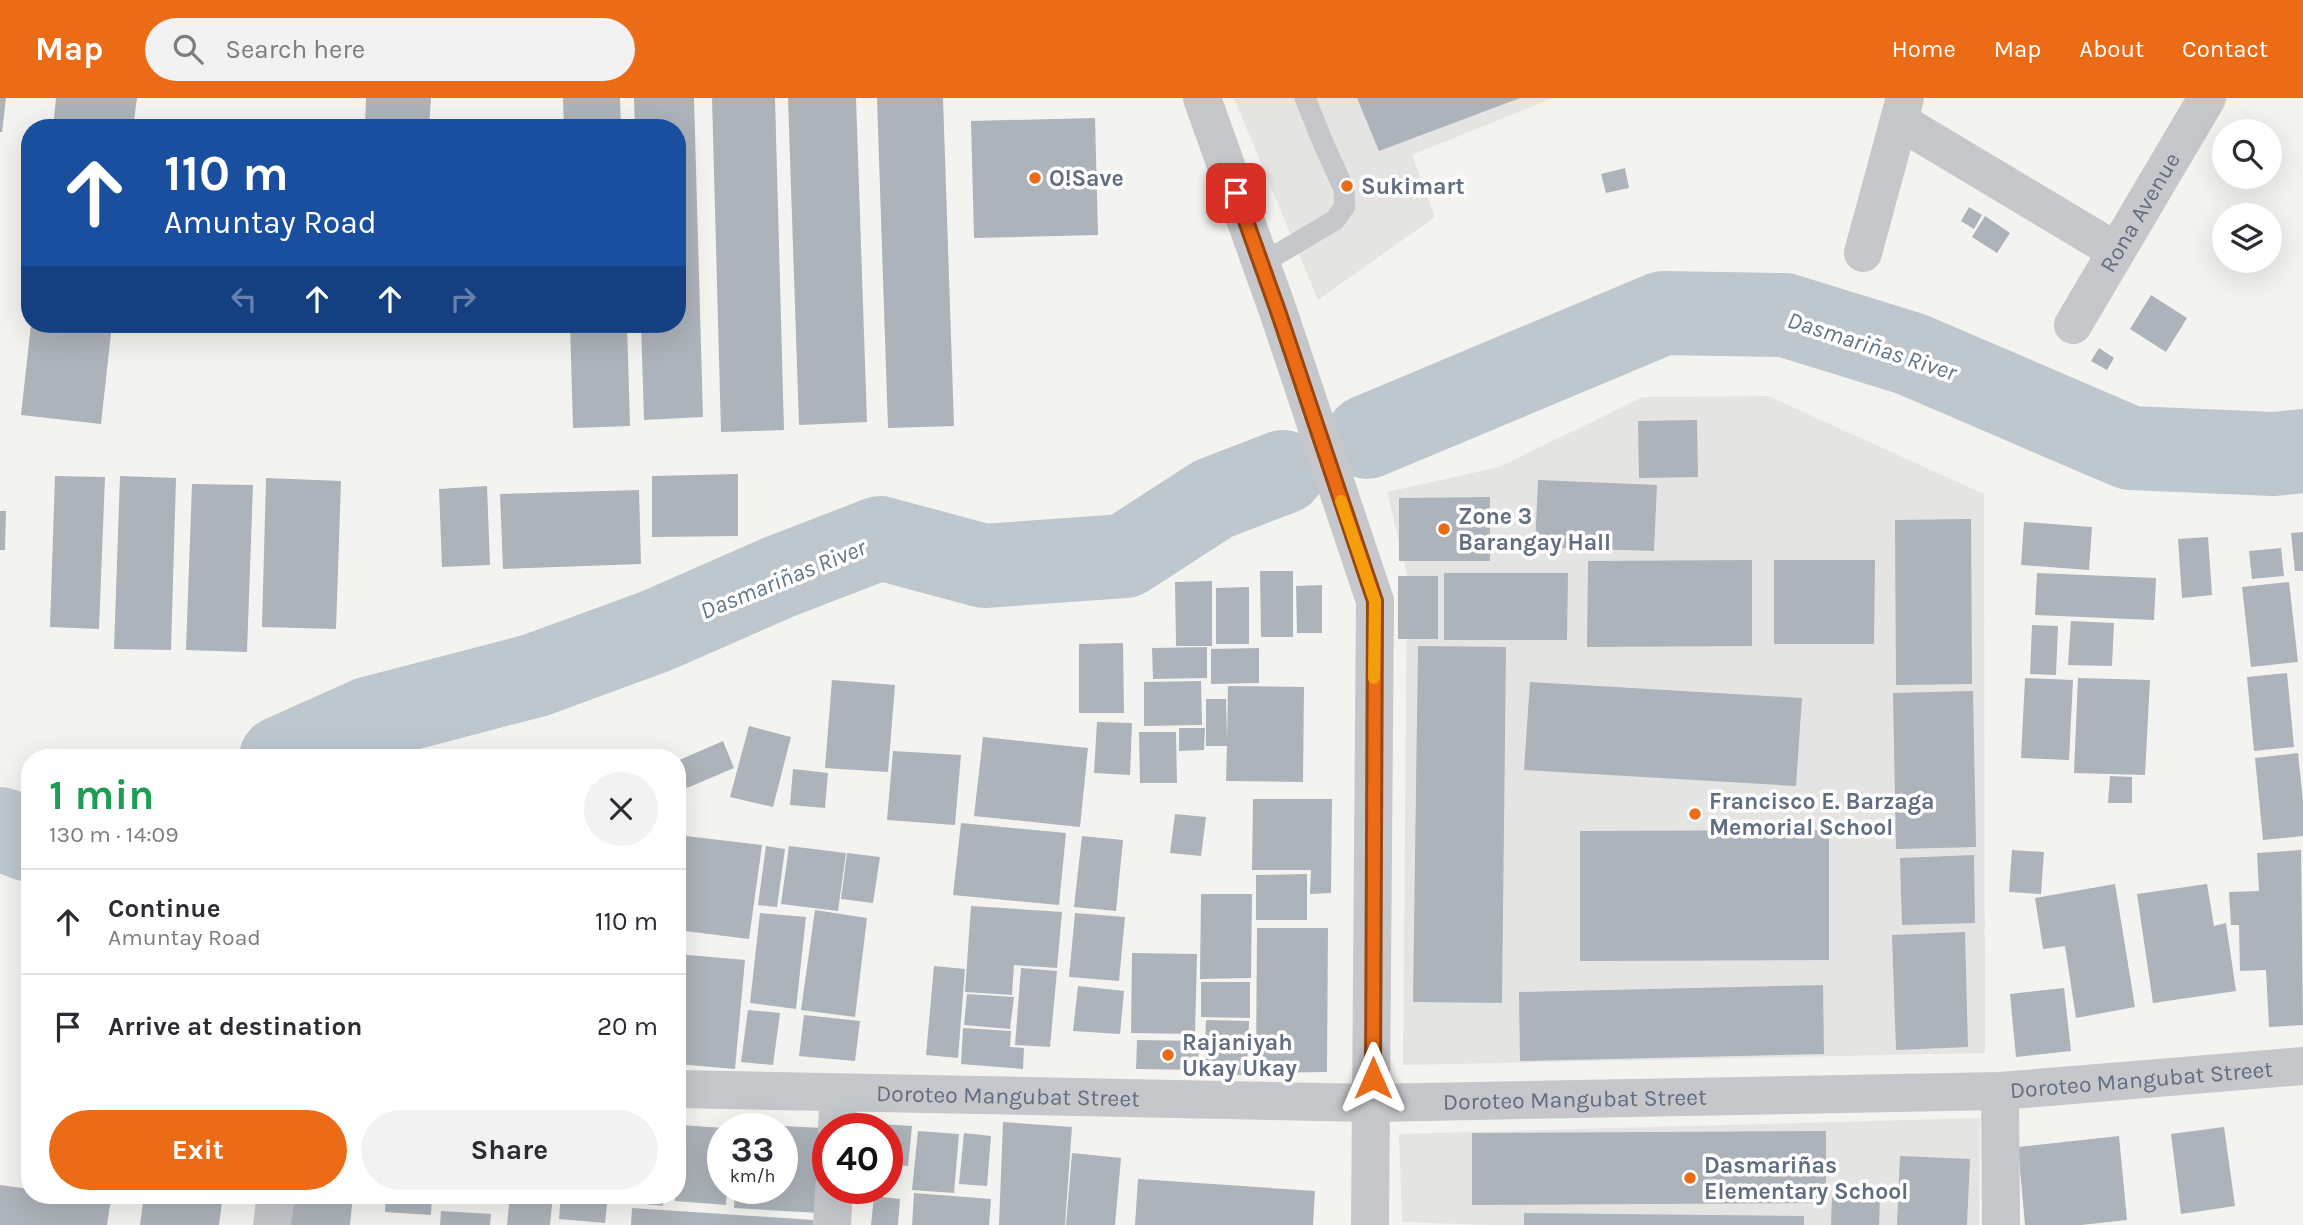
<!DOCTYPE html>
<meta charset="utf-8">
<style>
:root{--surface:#fff;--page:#f2f2f3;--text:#2b2b33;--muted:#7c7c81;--line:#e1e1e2;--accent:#ec6b17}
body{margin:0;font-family:Karla,sans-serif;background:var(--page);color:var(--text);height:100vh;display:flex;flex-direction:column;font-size:26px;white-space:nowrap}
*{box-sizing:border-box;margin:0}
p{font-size:23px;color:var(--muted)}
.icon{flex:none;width:38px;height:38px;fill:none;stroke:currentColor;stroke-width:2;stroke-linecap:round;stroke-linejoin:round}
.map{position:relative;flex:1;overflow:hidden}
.panel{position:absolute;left:21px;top:651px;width:665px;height:455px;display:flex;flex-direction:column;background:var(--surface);border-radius:28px;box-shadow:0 7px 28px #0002}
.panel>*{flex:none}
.top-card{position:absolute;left:21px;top:21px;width:665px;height:214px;border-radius:28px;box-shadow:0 7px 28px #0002;background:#1a4fa0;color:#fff;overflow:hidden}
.controls{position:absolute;left:2212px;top:21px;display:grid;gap:14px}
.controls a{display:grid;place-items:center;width:70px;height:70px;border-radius:50%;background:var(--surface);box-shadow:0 7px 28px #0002;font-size:35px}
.speed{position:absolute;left:707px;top:1015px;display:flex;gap:14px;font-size:35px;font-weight:700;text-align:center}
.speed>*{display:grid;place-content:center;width:91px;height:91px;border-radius:50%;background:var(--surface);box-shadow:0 7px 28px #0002;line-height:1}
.speed small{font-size:18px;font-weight:400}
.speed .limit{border:10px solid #d22;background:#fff;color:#111}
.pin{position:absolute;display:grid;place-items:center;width:60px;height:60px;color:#fff;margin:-30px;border-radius:14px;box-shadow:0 4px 10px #0006}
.me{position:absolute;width:77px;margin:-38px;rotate:0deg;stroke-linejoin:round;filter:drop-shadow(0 0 5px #0008)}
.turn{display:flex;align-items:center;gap:24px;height:147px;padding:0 28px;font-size:32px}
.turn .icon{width:91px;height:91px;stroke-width:2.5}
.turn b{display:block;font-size:49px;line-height:60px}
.lanes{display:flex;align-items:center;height:66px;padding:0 28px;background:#0003;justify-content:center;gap:35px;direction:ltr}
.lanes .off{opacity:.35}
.round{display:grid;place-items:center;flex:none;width:74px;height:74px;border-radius:37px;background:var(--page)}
.overview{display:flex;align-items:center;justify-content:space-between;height:119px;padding:0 28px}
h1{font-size:42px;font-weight:700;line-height:52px;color:#1e9e55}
.button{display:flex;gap:14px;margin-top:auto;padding:14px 28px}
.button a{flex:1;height:80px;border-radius:42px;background:var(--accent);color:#fff;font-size:28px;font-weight:700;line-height:80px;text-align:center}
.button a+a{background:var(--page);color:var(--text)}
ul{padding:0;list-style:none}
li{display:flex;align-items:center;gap:21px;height:105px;padding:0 28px;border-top:2px solid var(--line)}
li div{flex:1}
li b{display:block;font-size:26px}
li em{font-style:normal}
header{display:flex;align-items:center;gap:42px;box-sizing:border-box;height:98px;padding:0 35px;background:var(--accent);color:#fff}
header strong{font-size:33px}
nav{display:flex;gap:38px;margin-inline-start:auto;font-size:24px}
.search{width:490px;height:63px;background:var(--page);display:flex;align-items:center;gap:18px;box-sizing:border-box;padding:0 24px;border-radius:38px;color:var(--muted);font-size:26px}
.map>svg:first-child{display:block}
</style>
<header>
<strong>Map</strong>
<div class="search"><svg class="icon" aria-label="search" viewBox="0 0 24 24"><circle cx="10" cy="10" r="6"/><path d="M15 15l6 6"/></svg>Search here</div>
<nav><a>Home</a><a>Map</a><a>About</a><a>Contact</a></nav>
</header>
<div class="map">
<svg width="2303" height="1127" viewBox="0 0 2303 1127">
<rect width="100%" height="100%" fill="#f3f4ef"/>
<path fill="#e4e4e3" d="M1234,0H1553L1412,57L1435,119L1318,202Z
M1768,298L1984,396L1985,955L1403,967L1407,477L1387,394L1499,369L1643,299Z
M1980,1020L1979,1127H1489L1402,1124L1399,1036Z"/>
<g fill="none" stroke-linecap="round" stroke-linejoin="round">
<path stroke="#bec7ce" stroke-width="84" d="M1367,339L1663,215L1785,217L1911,256L2130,350L2274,356L2303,353
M281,660L368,621L536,577L656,533L779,479L880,440L984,468L1125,458L1213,401L1283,374
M0,731L30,742"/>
</g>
<path fill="#adb3ba" d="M0,0H6L2,34H0Z
M56,0H137L133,30H53Z
M366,0H431L429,30H365Z
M563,0H620L621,30H564Z
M634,0H694L703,319L644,322L641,226H677V30H635Z
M712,0H775L784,332L721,334Z
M788,0H856L867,324L799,327Z
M877,0H943L954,328L888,330Z
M1357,0H1520L1379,53Z
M1095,20L1098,137L974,140L971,23Z
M1625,70L1629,90L1606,95L1601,76Z
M1969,109L1982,117L1974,131L1961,123Z
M1985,118L2010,135L1997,155L1972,139Z
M2151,197L2187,220L2166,254L2130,231Z
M31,226H112L101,326L21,317Z
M570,226H627L630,328L573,330Z
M2099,250L2114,260L2107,272L2091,263Z
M1697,322L1698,379L1639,380L1638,323Z
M738,376V438L652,439V378Z
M55,378L105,379L99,531L50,529Z
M120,378L176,380L171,552L114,551Z
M266,380L341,383L336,531L262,529Z
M1538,382L1657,387L1654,453L1535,449Z
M192,386L253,387L247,554L186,552Z
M487,388L490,467L442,469L439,391Z
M639,392L641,466L503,471L500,396Z
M1490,399V463H1399V400Z
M0,413H6L5,452H0Z
M1971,421L1972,586L1896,587L1895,422Z
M2024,424L2092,429L2089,472L2021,467Z
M2303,434V473H2295L2291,435Z
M2208,439L2212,497L2182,500L2178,441Z
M2281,450L2284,478L2252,481L2249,453Z
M1752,462V548L1587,549L1588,463Z
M1774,462H1875L1874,546H1774Z
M1260,473H1293V539H1261Z
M1444,475H1568L1567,542H1444Z
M2037,475L2156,480L2154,522L2035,517Z
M1398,478H1438V541H1398Z
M1212,483V548H1176L1175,484Z
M2289,484L2298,564L2251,569L2242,489Z
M1322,487V535H1297L1296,488Z
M1249,489V546H1216V490Z
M2071,523L2114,525L2112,568L2068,567Z
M2032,527L2058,528L2056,577L2030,576Z
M1123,545L1124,615H1079V546Z
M1418,548L1506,549L1502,905L1413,904Z
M1207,549V580L1153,581L1152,550Z
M1259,550V585L1211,586V551Z
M2287,575L2294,649L2254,653L2247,579Z
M2025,580L2073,582L2069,662L2021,660Z
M2078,580L2150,582L2145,677L2074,675Z
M832,582L895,587L888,674L825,670Z
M1201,583L1202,627L1144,628V584Z
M1530,584L1802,600L1796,688L1524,672Z
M1228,588L1304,589L1303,684L1226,683L1227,648H1206V601H1226L1227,642Z
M1973,593L1976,749L1896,751L1893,595Z
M1097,624L1132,625L1130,677L1094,675Z
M749,628L791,639L773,709L730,699Z
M1179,630H1205L1204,652L1179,653Z
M1139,634H1176L1177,685H1140Z
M983,639L1088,650L1080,729L974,718Z
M723,643L734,670L687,690L677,663Z
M893,653L961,657L955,727L887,722Z
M2298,655L2303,703V738L2263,742L2255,660Z
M793,671L828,675L825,710L790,707Z
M2110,678L2132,679V705H2108Z
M1253,701H1332L1331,795L1310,796L1311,772H1252Z
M1175,716L1206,719L1201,758L1170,755Z
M961,725L1066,735L1059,807L953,797Z
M1829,732V862L1580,863V733Z
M677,737L762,747L749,841L677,832Z
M1082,738L1123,742L1116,813L1074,809Z
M766,748L785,751L777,809L758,807Z
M789,748L846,755L838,813L781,806Z
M2012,752L2044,754L2041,796L2009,794Z
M2301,752L2303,927L2269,929L2266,872L2240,873L2239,827H2231L2229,794L2259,793L2257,755Z
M847,755L880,759L873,805L841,801Z
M1974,757L1975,825L1902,827L1900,760Z
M1307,776V822H1256V777Z
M2115,786L2135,909L2076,920L2065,848L2043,851L2035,800Z
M2207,786L2214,828L2226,825L2236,893L2153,905L2137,796Z
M1201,796H1252L1251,880L1200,881Z
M971,808L1062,814L1057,870L1014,867L1012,897L965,894Z
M815,812L867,820L855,919L801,912Z
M760,815L806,819L796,911L750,905Z
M1075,815L1125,819L1119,883L1069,879Z
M1257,830H1328L1327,974L1256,975Z
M1965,834L1968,949L1896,952L1892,837Z
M1132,855L1197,856L1195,936L1131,935Z
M677,856L745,862L735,971L677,966Z
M934,868L965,871L958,960L926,957Z
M1021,870L1057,873L1050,949L1015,947Z
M1201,884H1250V920L1201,919Z
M1823,887L1824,956L1520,963L1519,894Z
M1078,888L1124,893L1120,936L1073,933Z
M2064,890L2071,953L2016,959L2010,896Z
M967,896L1014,899L1010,931L964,927Z
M748,912L780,915L773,967L741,964Z
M804,917L860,923L855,963L799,958Z
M1206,922L1249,923L1247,977L1204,976Z
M963,930L1011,933L1010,949L1024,950L1023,971L961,966Z
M1137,942L1199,943L1198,972L1136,971Z
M847,1024L912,1028L908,1068L887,1067V1031H847Z
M1003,1024L1072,1029L1065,1127H999Z
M739,1026L824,1030L819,1115L734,1110L735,1090H782V1031H739Z
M681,1027L723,1030V1090H727L726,1107L675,1103V1097H677Z
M2224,1029L2235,1108L2181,1116L2171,1036Z
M918,1033L959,1036L954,1095L912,1092Z
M1826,1033V1105L1472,1107V1035Z
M964,1035L991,1038L987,1088L959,1086Z
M2119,1038L2127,1122L2081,1127H2025L2018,1049Z
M1072,1055L1121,1060L1115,1127H1066Z
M1900,1058L1970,1061L1967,1127H1897Z
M1138,1081L1315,1093L1313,1127H1135Z
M0,1087L30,1091V1097H82L111,1101L107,1127H0Z
M842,1090H873L872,1099L842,1097Z
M914,1095L991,1101L989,1127H912Z
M144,1097H223L219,1127H140Z
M289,1097H353L350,1127H287Z
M386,1097H432L431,1117L385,1114Z
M451,1097H506V1106L451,1102Z
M510,1097H553L550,1127H507Z
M561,1097H608L605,1125L559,1121Z
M618,1097H664L663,1108L618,1103Z
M874,1098L900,1101L898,1127H871Z
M1832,1098L1880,1100L1879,1127H1831Z
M632,1110L813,1122V1127H631Z
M441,1113L491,1116L490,1127H440Z
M1524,1115L1804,1118V1127H1524Z"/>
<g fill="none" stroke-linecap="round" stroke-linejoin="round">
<path stroke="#c5c7cb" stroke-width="21" d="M1261,166L1335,122L1345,108L1344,91L1324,47L1305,0"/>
<g stroke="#c5c7cb" stroke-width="38">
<path d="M1899,23L2116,153"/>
<path d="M1863,155L1905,0"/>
<path id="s1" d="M2073,227L2207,0"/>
<path d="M837,1031L839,995"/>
<path d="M832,1127L834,1090"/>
</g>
<g stroke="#c5c7cb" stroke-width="38">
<path d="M1202,0L1278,213L1375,503L1370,1127"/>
<path id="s2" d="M677,991L1372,1005L2000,993L2303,968"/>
<path d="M2000,993L2001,1127"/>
<path d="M272,1127L276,1097"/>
</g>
</g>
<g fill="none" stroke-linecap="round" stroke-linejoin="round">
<g stroke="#99460f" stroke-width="18">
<path id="route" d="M1236,95L1278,213L1375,503L1373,980"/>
</g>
<use href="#route" stroke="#ec6b17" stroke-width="12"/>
<path stroke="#f59e0b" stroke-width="12" d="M1341,403L1375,503L1374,580"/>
</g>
<g fill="#ec6b17" stroke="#fff" stroke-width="2.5">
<circle cx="1035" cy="80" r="7"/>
<circle cx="1347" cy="88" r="7"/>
<circle cx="1444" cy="431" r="7"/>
<circle cx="1695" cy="716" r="7"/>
<circle cx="1168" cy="957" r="7"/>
<circle cx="1690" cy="1080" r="7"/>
</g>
<g text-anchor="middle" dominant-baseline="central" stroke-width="7" stroke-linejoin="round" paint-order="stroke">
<g font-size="23" font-weight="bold" fill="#616e82" stroke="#fff" text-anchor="start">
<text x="1049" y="80">O!Save</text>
<text x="1361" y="88">Sukimart</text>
<text x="1458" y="418">Zone 3<tspan x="1458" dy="26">Barangay Hall</tspan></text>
<text x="1709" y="703">Francisco E. Barzaga<tspan x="1709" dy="26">Memorial School</tspan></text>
<text x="1182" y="944">Rajaniyah<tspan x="1182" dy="26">Ukay Ukay</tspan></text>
<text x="1704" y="1067">Dasmariñas<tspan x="1704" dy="26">Elementary School</tspan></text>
</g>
<g font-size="23" fill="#616e82" stroke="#fff">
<text stroke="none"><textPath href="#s1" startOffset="131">Rona Avenue</textPath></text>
<text stroke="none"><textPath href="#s2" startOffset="1465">Doroteo Mangubat Street</textPath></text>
<text stroke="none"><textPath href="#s2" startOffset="331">Doroteo Mangubat Street</textPath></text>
<text stroke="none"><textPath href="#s2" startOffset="898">Doroteo Mangubat Street</textPath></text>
</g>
<g font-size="24" font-style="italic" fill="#617687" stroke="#fff">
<text transform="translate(1872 248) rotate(18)">Dasmariñas River</text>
<text transform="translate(783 481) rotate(-22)">Dasmariñas River</text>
</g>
</g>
</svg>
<div class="controls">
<a><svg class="icon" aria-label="search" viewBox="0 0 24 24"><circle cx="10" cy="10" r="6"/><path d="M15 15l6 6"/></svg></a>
<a><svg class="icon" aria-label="layers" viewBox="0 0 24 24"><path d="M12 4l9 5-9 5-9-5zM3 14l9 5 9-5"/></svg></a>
</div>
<div class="speed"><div>33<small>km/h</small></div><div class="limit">40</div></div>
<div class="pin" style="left:1236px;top:95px;background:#d93025"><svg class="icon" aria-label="arrive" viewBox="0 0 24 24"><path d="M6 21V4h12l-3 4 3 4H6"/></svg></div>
<svg class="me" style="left:1373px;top:980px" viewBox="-20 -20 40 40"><path d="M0-17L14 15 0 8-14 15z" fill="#ec6b17" stroke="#fff" stroke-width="4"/></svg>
<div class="top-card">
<div class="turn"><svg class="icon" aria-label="ahead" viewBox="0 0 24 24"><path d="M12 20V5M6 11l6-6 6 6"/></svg><div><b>110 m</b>Amuntay Road</div></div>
<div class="lanes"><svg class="icon off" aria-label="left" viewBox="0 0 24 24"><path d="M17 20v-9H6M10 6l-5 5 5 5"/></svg><svg class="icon" aria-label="ahead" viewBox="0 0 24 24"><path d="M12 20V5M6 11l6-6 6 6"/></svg><svg class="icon" aria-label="ahead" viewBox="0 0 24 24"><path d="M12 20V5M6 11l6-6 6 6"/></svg><svg class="icon off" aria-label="right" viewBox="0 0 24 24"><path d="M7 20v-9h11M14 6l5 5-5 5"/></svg></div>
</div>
<section class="panel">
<div class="overview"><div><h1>1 min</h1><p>130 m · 14:09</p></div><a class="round"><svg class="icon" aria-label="close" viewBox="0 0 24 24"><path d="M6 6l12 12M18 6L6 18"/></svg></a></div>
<ul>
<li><svg class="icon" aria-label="ahead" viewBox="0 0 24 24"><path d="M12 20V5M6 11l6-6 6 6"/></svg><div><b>Continue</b><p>Amuntay Road</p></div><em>110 m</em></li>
<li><svg class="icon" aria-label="arrive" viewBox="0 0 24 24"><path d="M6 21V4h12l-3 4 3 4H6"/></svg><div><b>Arrive at destination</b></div><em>20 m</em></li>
</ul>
<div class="button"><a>Exit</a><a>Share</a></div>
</section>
</div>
